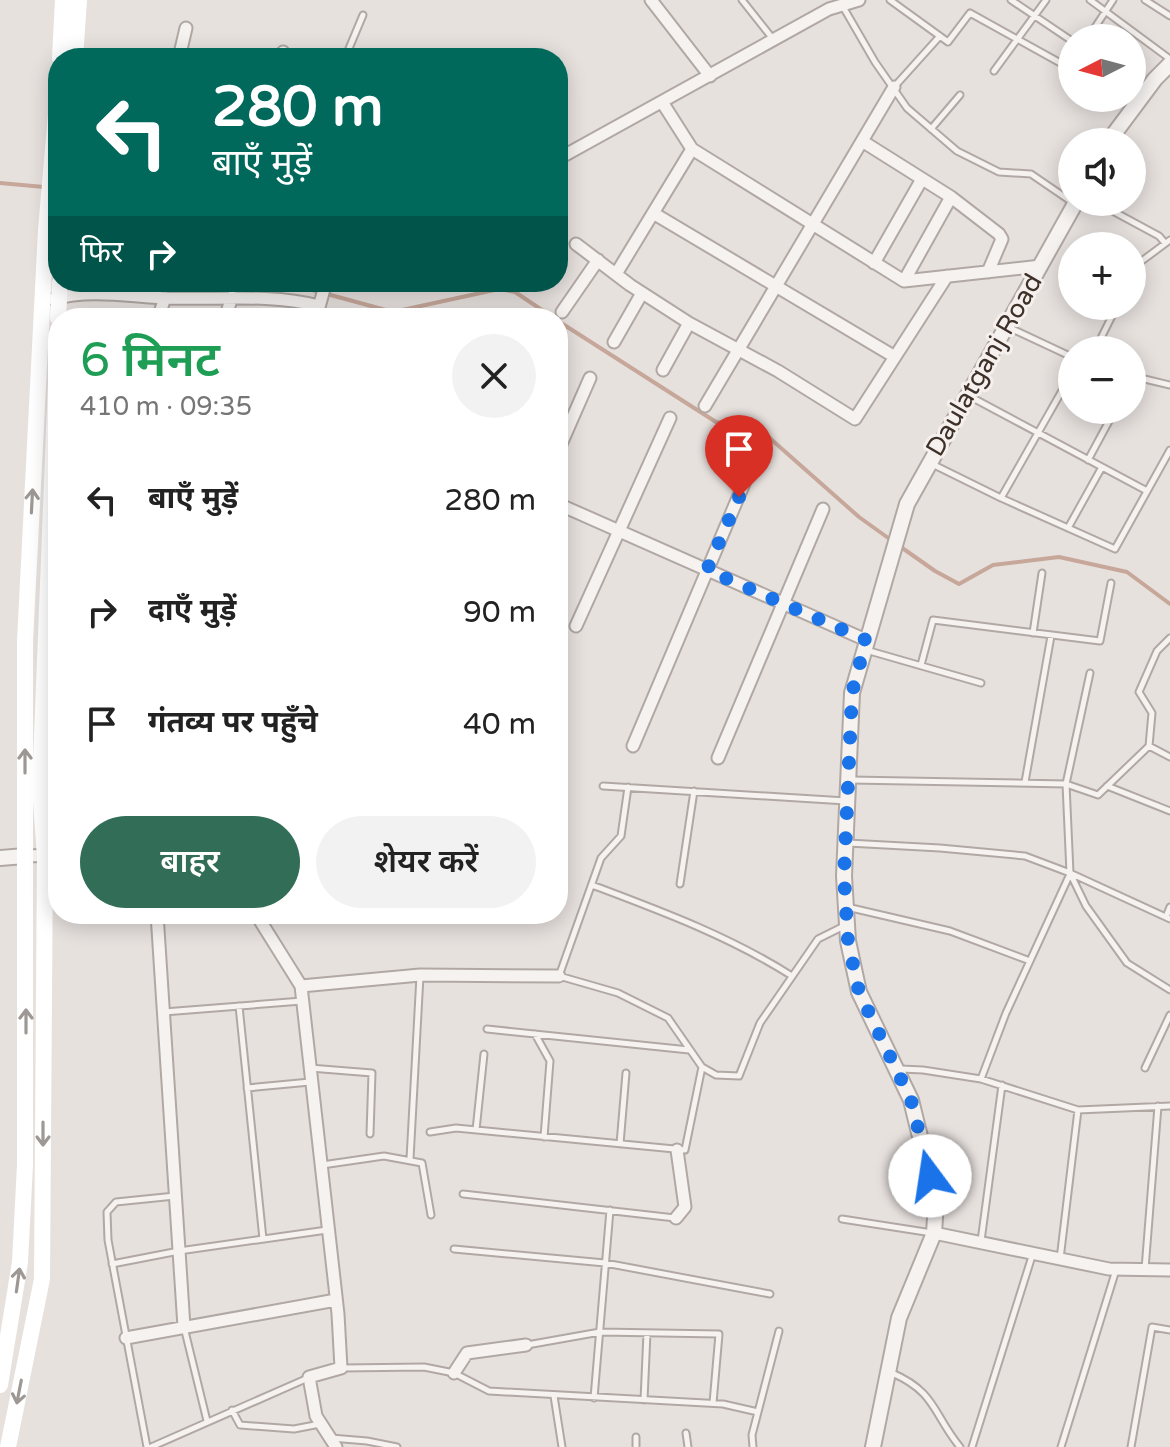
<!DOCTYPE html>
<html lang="hi">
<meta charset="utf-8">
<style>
:root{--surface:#fff;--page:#f2f2f2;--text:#222;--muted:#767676;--accent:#326d57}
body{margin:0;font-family:"Varela Round","Noto Sans Devanagari",sans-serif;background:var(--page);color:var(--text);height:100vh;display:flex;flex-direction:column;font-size:30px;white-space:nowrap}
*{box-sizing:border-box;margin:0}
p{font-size:26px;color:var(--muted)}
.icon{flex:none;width:44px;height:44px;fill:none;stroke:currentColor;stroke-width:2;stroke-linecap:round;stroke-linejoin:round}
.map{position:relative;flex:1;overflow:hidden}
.sheet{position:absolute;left:48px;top:308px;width:520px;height:616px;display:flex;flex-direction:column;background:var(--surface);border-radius:32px;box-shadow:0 4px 20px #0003}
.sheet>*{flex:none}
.guide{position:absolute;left:48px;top:48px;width:520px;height:244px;border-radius:32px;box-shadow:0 4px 20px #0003;background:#00695c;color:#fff;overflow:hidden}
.needle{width:52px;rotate:264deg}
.controls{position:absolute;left:1058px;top:24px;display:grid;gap:16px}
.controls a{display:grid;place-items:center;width:88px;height:88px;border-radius:50%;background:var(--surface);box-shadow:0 4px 20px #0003;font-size:40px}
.pin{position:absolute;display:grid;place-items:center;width:68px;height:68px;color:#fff;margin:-82px -34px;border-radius:50% 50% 50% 0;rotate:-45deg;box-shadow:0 0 8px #0007}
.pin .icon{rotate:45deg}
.me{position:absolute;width:88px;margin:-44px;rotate:346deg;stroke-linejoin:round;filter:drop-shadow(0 0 6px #0008)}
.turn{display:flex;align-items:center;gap:28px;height:168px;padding:0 32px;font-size:36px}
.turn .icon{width:104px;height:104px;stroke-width:2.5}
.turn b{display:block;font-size:56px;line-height:68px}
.then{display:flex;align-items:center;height:76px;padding:0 32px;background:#0003;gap:16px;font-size:30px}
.round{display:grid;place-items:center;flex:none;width:84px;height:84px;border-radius:42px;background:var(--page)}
.head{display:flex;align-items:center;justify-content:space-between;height:136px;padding:0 32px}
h1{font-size:48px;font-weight:600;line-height:60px;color:#1e9e55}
.cta{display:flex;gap:16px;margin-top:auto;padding:16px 32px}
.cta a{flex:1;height:92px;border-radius:48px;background:var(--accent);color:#fff;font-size:32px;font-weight:600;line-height:92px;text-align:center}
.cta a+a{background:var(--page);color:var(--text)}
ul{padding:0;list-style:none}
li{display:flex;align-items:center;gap:24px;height:112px;padding:0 32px}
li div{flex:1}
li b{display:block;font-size:30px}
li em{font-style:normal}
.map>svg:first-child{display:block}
</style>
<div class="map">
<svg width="1170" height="1447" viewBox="0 0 1170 1447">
<rect width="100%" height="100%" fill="#e7e1de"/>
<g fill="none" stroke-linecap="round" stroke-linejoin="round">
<path stroke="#c6a79a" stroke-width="4" d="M0,183L44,187
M283,282L393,312L499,289L515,292L554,318
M558,321L716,422L764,433L859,517L891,540
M898,545L935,571L959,584L993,565L1059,557L1127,572L1170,604"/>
<g stroke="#b1a8a4" stroke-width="9">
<path id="service" d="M742,0L773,39
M890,0L948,42L970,13L1064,65L1072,60
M1011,0L1072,41
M1090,0L1170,59
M1145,0L1170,16
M842,5L875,62L907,108L957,151L999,172L1031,174L1072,202
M1088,38L1113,0
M345,58L363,15
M994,71L1046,0
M895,86L940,36
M931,129L960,95
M1096,202L1159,236L1165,243
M1132,276L1139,263L1170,240
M1008,327L1072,357
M1095,350L1117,306
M1132,376L1170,385
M971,397L1147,491
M1088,460L1115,410
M930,463L1001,498L1115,549L1170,450
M1001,498L1072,373
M1068,528L1102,467
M1033,633L1042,573
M866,650L981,683
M921,665L933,620L1100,641L1111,583
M1090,673L1066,784L1070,873L1086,906L1127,963L1170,990
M1149,746L1152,713L1139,692L1157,651L1170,638
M851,780L1066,784L1098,795L1149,746L1170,757
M1025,782L1051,636
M603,786L846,801
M1107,786L1170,811
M628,787L621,836L601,858L559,976L618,993L668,1018L702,1067L716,1075L739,1076L760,1023L818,939L846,925
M848,843L940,848L1025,856L1070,873L1170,919
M680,884L694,791
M592,885C661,911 729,936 792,976
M847,907L950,931L1030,961
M1166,917L1170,907
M239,1006L263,1239
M164,1012L302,1001
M487,1029L689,1050
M535,1034L550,1061L544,1137
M310,1068L372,1073L370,1134
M1145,1068L1170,1015
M901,1069L923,1070L981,1079L1078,1110L1170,1106
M981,1079L1006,1013L1070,874
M247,1088L310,1082
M476,1130L484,1054
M430,1132L456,1128L685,1150L702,1067
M620,1144L626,1073
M410,1159L420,976
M322,1165L384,1156L422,1163L431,1215
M463,1194L675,1218
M842,1219L932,1233
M981,1241L1002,1085
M454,1249L605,1263L770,1294
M1060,1259L1078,1110
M112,1264L179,1251L327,1230
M1145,1269L1158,1106
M184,1327L207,1421
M527,1345L600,1332L719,1334L713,1403
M342,1368L424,1367L454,1373L489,1391L723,1404L758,1412
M892,1373C936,1392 933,1414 960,1447
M554,1396L562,1447
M594,1398L610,1210
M644,1400L647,1333
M232,1410L240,1425L294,1429L320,1424
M686,1433L688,1447
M331,1438L367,1441L397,1447
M147,1447L108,1240L107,1212L116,1202L175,1196
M151,1447L308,1378
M636,1447V1437
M753,1447L752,1435L779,1331
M972,1447L1033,1253
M1061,1447L1116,1270
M1131,1447L1152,1327L1170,1330"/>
</g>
<g stroke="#b1a8a4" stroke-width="15">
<path id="minor" d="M651,0L710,76
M179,58L186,28
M282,58L283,52
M662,102L692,149L904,281L1041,266
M862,141L951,197L999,234L1002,239L988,272
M558,159L829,9L859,0
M653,213L895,357
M576,244L630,285L689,323L778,371L855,419L947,276
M874,263L922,179
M616,274L692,149
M904,281L951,197
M53,299C90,289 126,296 164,298C216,300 268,293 319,306
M562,312L598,260
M158,318L165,298
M225,318L232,297
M316,318L326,282
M614,342L642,293
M663,370L689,323
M705,406L894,87
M558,451L590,378
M558,504L866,640
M576,626L670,418
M633,746L759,448
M718,758L823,509
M25,856L58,855
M157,914L184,1327
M256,914L301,986L338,1314L341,1368L309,1377L316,1416L336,1447
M301,986L420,975L559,976
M676,1218L685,1207L677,1150
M934,1233L1109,1269L1170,1270
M126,1338L336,1300
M454,1373L467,1353L526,1345"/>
</g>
<g stroke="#b1a8a4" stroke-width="18">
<path id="tertiary" d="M1108,142L1155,79L1170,64
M0,858L25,856
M873,1447L899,1318L934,1233L936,1202L911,1100L859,992L848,941L844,876L852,693L907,504L1076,202"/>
</g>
<use href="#service" stroke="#f5f2f0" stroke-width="5"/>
<use href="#minor" stroke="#f5f2f0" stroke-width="11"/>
<use href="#tertiary" stroke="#f5f2f0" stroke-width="14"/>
<path stroke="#fff" stroke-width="16" d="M60,58L63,0
M75,58L79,0
M58,318L60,282
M0,1385L20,1262L25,1165V641L46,230L58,91
M8,1447L42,1279L45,856L40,788L58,329"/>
</g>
<defs><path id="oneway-shaft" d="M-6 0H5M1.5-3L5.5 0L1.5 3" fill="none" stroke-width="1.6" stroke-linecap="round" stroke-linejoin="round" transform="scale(2)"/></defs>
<g stroke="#9e9894">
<use href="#oneway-shaft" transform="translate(32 501) rotate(-87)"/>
<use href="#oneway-shaft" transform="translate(25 761) rotate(-90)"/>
<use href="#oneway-shaft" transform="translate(26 1021) rotate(-90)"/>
<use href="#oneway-shaft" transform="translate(43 1134) rotate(90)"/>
<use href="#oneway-shaft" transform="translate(18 1280) rotate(-82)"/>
<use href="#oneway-shaft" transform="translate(19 1392) rotate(101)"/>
</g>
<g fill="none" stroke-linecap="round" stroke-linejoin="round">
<path stroke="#1a73e8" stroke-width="14" stroke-dasharray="0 25.2" d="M739,497L707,570L866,640L852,693L844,876L848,941L859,992L911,1100L930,1176"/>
</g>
<g text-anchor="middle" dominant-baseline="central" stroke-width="6" stroke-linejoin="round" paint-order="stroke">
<g font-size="26" fill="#3d3028" stroke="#f5f0ed">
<text transform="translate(984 365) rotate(-60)">Daulatganj Road</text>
</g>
</g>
</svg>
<div class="controls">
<a><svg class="needle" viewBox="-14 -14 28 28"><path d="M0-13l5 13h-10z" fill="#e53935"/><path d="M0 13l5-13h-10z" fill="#767676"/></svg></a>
<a><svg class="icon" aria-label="sound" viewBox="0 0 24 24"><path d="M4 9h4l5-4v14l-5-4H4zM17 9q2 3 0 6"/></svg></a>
<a>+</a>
<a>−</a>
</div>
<div class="pin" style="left:739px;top:497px;background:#d93025"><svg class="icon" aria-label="arrive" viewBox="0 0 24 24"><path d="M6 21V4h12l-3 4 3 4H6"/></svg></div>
<svg class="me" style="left:930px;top:1176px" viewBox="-20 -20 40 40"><circle r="19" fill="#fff"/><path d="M0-13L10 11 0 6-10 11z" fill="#1a73e8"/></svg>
<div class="guide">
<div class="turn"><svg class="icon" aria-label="left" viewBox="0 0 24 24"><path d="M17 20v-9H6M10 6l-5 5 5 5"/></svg><div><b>280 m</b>बाएँ मुड़ें</div></div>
<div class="then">फिर<svg class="icon" aria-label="right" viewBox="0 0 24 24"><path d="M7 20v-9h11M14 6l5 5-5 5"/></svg></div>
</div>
<section class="sheet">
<div class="head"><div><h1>6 मिनट</h1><p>410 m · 09:35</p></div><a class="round"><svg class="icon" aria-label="close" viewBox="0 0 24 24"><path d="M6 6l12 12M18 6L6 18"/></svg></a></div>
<ul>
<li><svg class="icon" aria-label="left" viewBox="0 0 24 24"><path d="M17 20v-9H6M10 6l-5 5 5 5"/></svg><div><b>बाएँ मुड़ें</b></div><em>280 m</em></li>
<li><svg class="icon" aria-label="right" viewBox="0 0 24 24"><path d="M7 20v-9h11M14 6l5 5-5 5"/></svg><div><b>दाएँ मुड़ें</b></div><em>90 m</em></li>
<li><svg class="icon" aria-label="arrive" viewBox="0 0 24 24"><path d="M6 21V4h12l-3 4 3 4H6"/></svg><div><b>गंतव्य पर पहुँचे</b></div><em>40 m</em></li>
</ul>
<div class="cta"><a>बाहर</a><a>शेयर करें</a></div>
</section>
</div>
